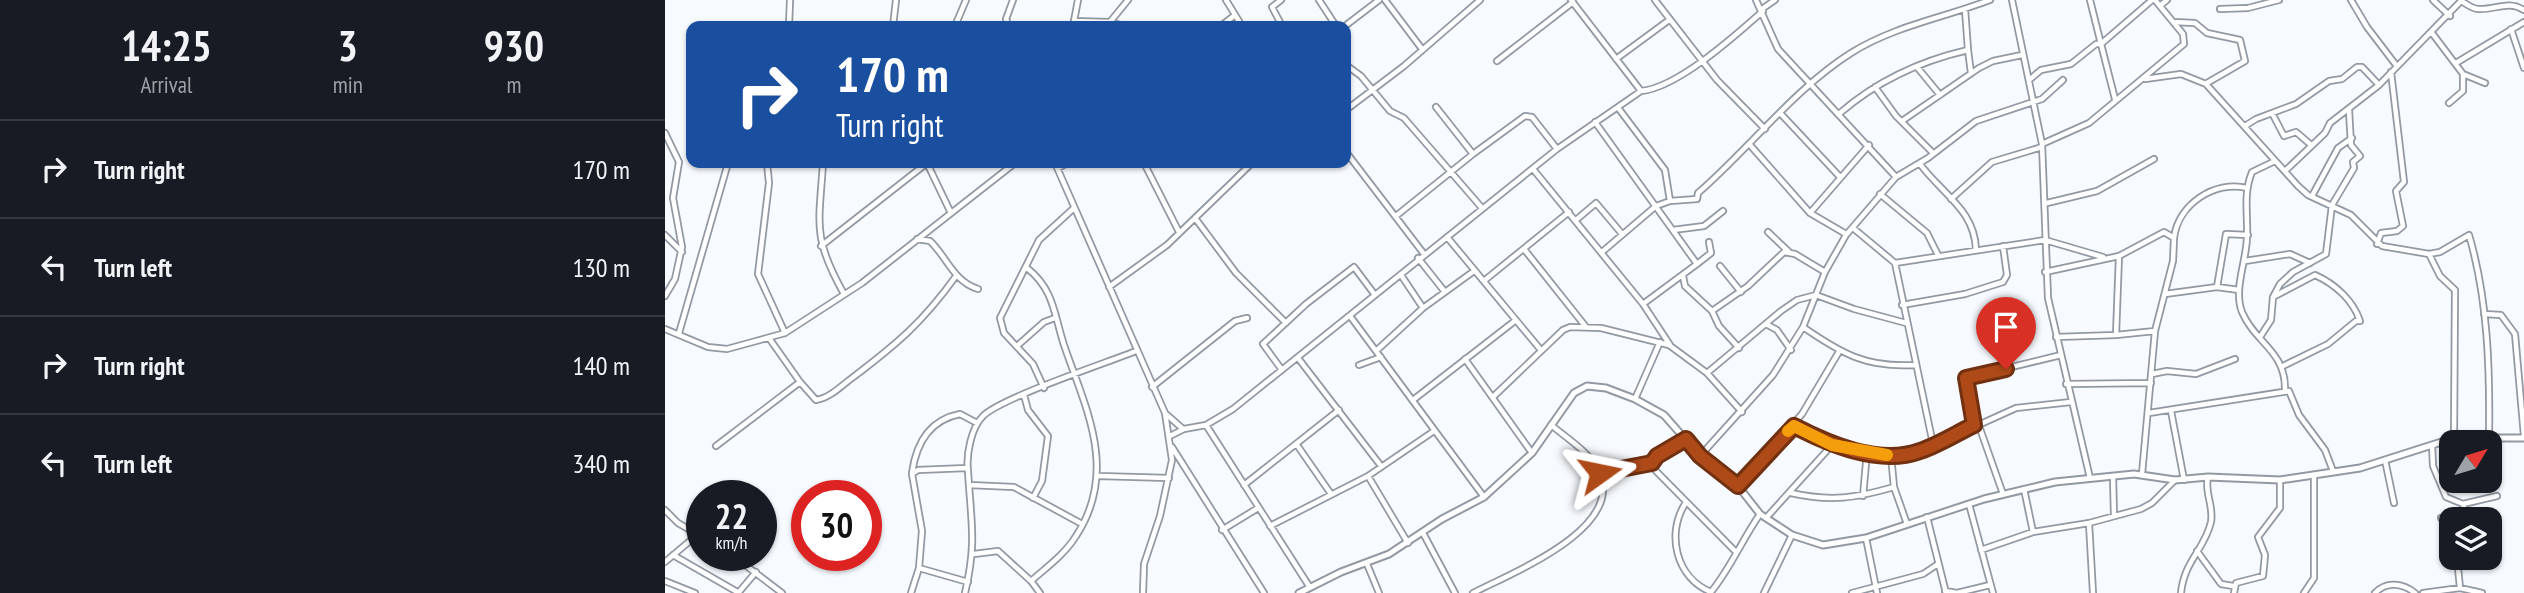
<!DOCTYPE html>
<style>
:root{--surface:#171b24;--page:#242831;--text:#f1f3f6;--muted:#9ea1a6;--line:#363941}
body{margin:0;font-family:"PT Sans Narrow",sans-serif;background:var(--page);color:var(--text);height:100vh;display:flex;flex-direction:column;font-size:26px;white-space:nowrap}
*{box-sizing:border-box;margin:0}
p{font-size:23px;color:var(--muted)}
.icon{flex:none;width:38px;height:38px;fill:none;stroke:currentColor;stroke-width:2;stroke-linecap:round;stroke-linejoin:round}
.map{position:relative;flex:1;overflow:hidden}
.drawer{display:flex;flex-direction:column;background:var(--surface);width:665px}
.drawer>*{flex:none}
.guide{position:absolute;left:21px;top:21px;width:665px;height:147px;border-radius:14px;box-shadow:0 2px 5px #0004;background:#1a4fa0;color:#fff;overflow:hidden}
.needle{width:46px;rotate:52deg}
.buttons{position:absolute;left:1774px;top:430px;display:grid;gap:14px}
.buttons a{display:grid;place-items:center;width:63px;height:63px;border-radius:14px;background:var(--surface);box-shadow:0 2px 5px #0004;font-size:35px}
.speed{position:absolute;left:21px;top:480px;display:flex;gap:14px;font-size:35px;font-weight:700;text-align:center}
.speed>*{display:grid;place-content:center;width:91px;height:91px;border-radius:50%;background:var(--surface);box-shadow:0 2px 5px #0004;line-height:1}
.speed small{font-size:18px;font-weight:400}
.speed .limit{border:10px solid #d22;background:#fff;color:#111}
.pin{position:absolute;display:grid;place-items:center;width:60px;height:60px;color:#fff;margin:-72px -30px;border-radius:50% 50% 50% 0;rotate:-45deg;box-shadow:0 0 7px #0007}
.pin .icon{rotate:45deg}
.me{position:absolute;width:77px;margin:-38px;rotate:78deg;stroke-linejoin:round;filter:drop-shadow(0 0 5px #0008)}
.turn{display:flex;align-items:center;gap:24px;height:147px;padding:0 35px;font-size:32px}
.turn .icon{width:91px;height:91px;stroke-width:2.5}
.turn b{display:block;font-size:49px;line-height:60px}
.eta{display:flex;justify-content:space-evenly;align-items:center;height:119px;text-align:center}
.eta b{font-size:42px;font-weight:700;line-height:49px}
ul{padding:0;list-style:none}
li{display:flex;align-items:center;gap:21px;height:98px;padding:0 35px;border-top:2px solid var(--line)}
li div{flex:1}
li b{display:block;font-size:26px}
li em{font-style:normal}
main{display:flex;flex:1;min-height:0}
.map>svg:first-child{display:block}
</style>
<main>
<section class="drawer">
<div class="eta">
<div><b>14:25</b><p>Arrival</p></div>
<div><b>3</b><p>min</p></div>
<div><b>930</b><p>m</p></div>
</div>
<ul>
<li><svg class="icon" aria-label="right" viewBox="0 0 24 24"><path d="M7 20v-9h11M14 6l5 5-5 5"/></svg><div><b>Turn right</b></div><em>170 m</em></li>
<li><svg class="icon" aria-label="left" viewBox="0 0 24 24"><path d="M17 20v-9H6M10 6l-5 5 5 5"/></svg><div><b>Turn left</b></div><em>130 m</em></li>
<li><svg class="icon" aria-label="right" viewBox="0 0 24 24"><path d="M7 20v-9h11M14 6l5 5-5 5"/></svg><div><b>Turn right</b></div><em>140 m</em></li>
<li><svg class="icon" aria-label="left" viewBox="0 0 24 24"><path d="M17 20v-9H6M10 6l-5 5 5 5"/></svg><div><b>Turn left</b></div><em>340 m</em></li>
</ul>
</section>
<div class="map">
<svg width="1859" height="593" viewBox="0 0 1859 593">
<rect width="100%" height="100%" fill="#f7fafe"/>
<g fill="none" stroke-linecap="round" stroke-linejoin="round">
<g stroke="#9299a3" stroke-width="8">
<path id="street" d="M561,0L577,26
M616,0L607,7L617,26
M654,0L671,26
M720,0L757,49
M906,0L976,91C1012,88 1070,36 1098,11
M990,0L1052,80L1100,129
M1091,0L1113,49L1231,177
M1347,0L1377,144L1383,298L1425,478
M1686,0L1702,27L1731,65
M1768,0L1785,16
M1496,5L1502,0
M1097,9L1110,0
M1300,9L1303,50
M1555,9L1583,8L1614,0
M409,21L445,22L463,0
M445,22L459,26
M1509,22L1530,23L1542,33L1575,40L1580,61L1542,83
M124,26L125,0
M228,26L231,0
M290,26L301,0
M344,26L341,19L348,0
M408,26L413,0
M556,26L570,15
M680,26L714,0
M1846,29L1859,68
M1767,33L1798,74L1820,83
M951,59L1004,20
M832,61L908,2
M1791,63L1859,22
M681,65L696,76L725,111L739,118L817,208
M1252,67L1275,95
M1480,79L1516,74L1541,84L1633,186L1643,195L1686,215L1717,246L1764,254L1775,252L1804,235C1823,300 1825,369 1824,437
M1364,80L1376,70L1406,64L1431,44H1436L1425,0
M1210,87L1231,116L1268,153
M1450,99L1436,44L1487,0
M1784,103L1798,91V74
M771,107L808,154
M954,109L1000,170L1005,201
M681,110L739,66L815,0
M1175,113C1212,81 1255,61 1303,50L1306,73
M1607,113L1619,136L1631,132L1645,144
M1116,114L1175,177
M1237,121L1314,68L1328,61L1357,55
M930,122L1032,264L978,304
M1580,126L1591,119L1631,104L1664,81L1677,79L1692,67H1697L1714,85
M0,133L14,162L8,198L17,247L10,279L0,296
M1377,144L1424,123L1519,44L1518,34L1490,0
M1085,145L1145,213L1181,234
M681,152L759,254
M1610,161L1587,172C1578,194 1583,214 1582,236C1582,260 1568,289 1577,312C1590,343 1621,351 1620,390
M102,163L104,183L93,274L120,333
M158,163C154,225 147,237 179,294
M262,163L285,211
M390,163L500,413L507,460L495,516L479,564L478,593
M479,163L514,232
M1255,164C1277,194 1310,210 1311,250
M393,168L403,163
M868,169L978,304L1005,345
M1620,171L1660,133L1665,123L1714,85L1796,1C1802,4 1807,9 1813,9C1831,10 1843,0 1859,10
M1215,194L1262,233L1273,255
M1647,196L1673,148L1687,138
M1286,199L1327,162L1377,147
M1382,203L1432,191L1489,159
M1145,213L1204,145
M731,216L808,154L860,116L867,117L892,149
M530,218L571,273L621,323
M911,220L931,203L957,234
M1188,228L1230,263L1268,444
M1008,230L1039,226L1058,211
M1103,232L1124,252
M0,235L17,252
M782,237L875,349
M1509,238C1513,204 1550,180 1582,188
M252,239L265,241C282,257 288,281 313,289
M1712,244L1716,233L1732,231L1738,226L1731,191L1739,182L1726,72
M156,246L262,163
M859,249L921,327
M937,252L991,206L1005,201L1032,199L1033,193C1084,149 1129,89 1186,53C1229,26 1278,18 1325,0
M1764,254L1775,276L1790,290L1789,438
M1454,256L1451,335L1490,331
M753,258L780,292
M1580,261L1625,254L1645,263
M1230,263L1380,240L1438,257
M1032,264L1046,253L1044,242
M1055,266L1076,292
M362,268C390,290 389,316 400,348C422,411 453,472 411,536C400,554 382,567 366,581L375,593
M1380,272L1454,256L1499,232L1509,238L1508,261L1490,331L1477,474
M736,275L758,308
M1018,276L1020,286L1047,311L1054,326L1074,348
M820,280L904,212
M444,287L502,245L587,163
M1552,287L1561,234L1583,235
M1500,294L1552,287L1574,290
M1608,297L1650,275C1670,284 1688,300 1695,321H1691L1663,344L1618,366
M1237,305L1300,294L1338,282L1342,275L1338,246
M1047,311L1083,286L1119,252L1130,254L1160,272
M1819,314L1836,315L1850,334L1859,436
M685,316L819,497
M1101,324L1112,330L1126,350
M1138,327C1177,354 1202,368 1250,365
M0,329L43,347L62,349L120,333L197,283L350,163
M14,333L63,163
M1391,337L1451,335
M1595,337L1606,320L1608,297L1615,284L1628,272L1661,254L1667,205L1689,168L1688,162L1695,156L1686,145L1684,110
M352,346L379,322L390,318
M711,351L758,308L809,271
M633,358L716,466
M800,359L867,453
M694,365L716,357
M617,370L598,344L641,304L689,267L710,295
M1042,373L1116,311L1132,300L1151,295L1189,309L1241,323
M1487,374L1502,371L1531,374L1570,359
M135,382L151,400C165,398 176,386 187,378C232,344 258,322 291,276
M1401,384L1486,383
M487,387L570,321L582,318
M379,388L368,364L339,333L335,318L374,240L409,208
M359,395L363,410L383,436L377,481L368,498
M828,397L898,330L905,327L936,328L1004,345L1042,373L1077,412
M970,399L995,342
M748,400L851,320
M1506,411L1519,480
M1484,413L1624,391L1634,415L1660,450L1668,471
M501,414L518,429
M1313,423L1338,494
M541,425L644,586
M1309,425L1301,378L1396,355
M1129,426L1167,445L1226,456L1258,450L1351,408L1406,402
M505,436L519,429L541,425L568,409L892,149L976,91
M1022,439L992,456L988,468L1070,551
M632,445L666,494
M1767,445L1768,466L1781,497L1798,504L1832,496
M51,446L135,382L104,338
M507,447L599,593
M1035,456L1108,375L1138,327L1160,272L1181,235L1231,177L1263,158L1311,121L1377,99L1398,80
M1226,456L1229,487L1242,524
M1720,460L1729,503
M247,473C251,444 264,420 295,414L312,423
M935,473L987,463
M434,476L504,478
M703,476L743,543
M1448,476L1449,516
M304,485L349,487L417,524
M579,485L674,410
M1073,486L1137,414L1175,350
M1359,489L1368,532
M1126,493C1166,502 1191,498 1229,487
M1198,496L1202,452
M1020,504C1001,534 1011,578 1046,592
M1304,504L1328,593
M1798,504L1803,520
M0,510L13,523L37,537
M1262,517L1281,593
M1101,518L1167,445
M1776,518L1800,512
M1424,523L1428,593
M605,526L703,476L769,431
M557,530L593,508
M758,533L790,593
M1201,538L1212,593
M1316,550L1368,532L1424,523L1476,509L1487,503L1510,480
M1532,551L1556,584L1568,586
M309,554L333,551L366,581
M8,555L74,593
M67,555L117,593
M1792,558L1795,588
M0,562L32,535
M702,564L714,593
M254,568L303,582
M0,581L30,593
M1280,591L1292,593L1325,585
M74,592L91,572
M1046,592C1065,569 1077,540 1095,514
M246,593L254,568L257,531L247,474L253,470L302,468
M300,593C312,542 306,522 303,471C301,455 306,428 318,416C336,398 441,363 471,351
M808,593C844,574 958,530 935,474C927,454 903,439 886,425
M1099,593L1127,535
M1187,593L1258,574L1273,564
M1516,593C1519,561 1540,549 1546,522C1549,506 1539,492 1543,477
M1569,593L1571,583L1598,576L1600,555L1593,537L1615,508V480
M1639,593L1649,578V476
M1710,593C1721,581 1738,583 1750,593
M1758,593L1795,588L1817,593"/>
</g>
<g stroke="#9299a3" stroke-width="9">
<path id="secondary" d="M634,593L676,572L724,554L777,519L819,497L867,453L909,393L922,386L941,388L970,399L999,415L1035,456L1073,486L1095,514L1127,535L1158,545L1201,538L1319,499L1390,482L1469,474L1510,480L1543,477L1615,480L1695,468L1789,438H1859"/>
</g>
<use href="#street" stroke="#fff" stroke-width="4.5"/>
<use href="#secondary" stroke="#fff" stroke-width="5"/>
</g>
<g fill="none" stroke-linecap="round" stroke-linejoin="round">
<g stroke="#713010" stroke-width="18">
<path id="route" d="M935,473L987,463L992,456L1021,439L1035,456L1073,486L1129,426C1164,444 1214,466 1255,451C1273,445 1292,433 1309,425L1301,378L1341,369"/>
</g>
<use href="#route" stroke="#ae4a18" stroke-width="12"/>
<path stroke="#f59e0b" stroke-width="12" d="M1123,431L1129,426L1167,445L1222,455"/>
</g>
</svg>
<div class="buttons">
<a><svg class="needle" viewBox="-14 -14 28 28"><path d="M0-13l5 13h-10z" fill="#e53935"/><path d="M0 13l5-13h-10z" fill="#9ea1a6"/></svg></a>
<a><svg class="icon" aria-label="layers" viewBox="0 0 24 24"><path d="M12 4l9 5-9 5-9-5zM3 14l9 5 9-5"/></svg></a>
</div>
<div class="speed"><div>22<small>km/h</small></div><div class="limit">30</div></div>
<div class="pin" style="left:1341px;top:369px;background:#d93025"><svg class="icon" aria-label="arrive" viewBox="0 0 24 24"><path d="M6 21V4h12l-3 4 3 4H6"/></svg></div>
<svg class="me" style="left:935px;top:473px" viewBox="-20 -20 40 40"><path d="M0-17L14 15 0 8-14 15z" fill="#ae4a18" stroke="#fff" stroke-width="4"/></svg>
<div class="guide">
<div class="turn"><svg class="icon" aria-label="right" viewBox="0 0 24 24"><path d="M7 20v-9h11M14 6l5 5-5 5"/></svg><div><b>170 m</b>Turn right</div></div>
</div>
</div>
</main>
